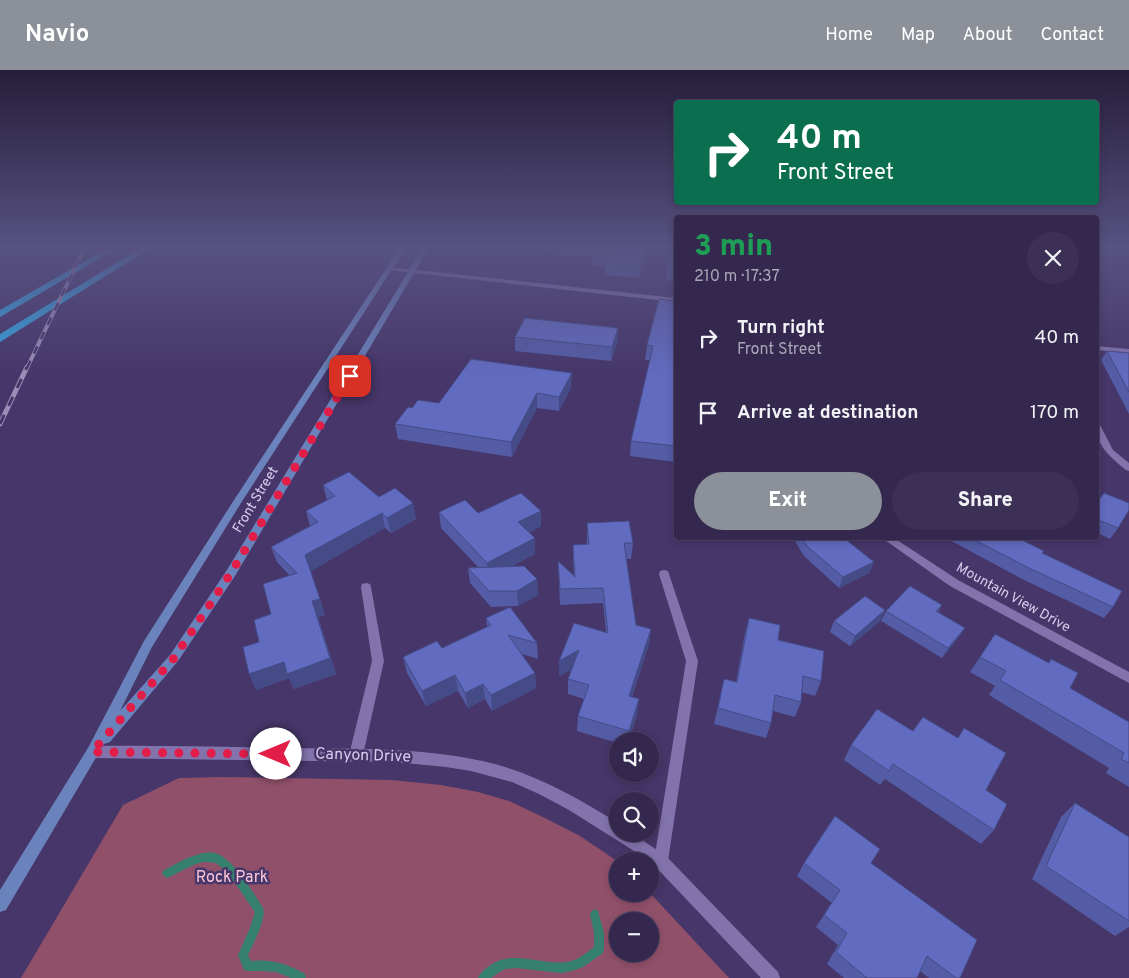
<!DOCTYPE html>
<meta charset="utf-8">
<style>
:root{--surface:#34284f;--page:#3c3056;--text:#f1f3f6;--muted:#a9a6b7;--line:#4e4466;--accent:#8c9099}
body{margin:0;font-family:Overpass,sans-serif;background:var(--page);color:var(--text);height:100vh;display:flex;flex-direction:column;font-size:19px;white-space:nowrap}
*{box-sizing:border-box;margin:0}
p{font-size:16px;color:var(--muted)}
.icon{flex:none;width:28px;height:28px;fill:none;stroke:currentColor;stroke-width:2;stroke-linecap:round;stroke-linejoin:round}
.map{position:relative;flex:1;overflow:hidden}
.panel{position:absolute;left:674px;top:145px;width:425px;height:325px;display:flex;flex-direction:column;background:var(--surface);border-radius:5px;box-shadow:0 2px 8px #0003,0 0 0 1px var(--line)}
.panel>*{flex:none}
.banner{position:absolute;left:674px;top:30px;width:425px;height:105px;border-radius:5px;box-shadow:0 2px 8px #0003,0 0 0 1px var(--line);background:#0b6e4f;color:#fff;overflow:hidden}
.controls{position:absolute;left:609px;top:662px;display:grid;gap:10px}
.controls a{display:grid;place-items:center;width:50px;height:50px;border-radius:50%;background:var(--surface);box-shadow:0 2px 8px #0003,0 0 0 1px var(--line);font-size:25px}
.pin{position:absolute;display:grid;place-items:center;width:42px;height:42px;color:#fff;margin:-21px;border-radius:10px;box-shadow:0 2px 8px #0006}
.me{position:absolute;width:55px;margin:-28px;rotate:270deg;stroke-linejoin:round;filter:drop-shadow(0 0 4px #0008)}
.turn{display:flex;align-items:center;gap:18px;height:105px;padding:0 20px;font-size:22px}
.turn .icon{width:65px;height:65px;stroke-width:2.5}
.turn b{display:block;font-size:35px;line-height:42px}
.round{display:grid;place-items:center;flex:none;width:52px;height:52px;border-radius:26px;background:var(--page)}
.overview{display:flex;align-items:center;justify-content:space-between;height:85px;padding:0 20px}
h1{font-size:30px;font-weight:800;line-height:38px;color:#1e9e55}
.button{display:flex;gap:10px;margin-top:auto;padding:10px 20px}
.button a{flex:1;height:58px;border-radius:30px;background:var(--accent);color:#fff;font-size:20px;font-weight:800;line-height:58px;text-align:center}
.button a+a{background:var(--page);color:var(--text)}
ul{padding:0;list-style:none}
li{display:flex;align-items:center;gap:15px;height:75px;padding:0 20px}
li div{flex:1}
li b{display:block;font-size:19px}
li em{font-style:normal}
header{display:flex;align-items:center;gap:30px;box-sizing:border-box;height:70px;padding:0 25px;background:var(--accent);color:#fff}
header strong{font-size:24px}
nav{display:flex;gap:28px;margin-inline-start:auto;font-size:18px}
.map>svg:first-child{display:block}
</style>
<header>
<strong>Navio</strong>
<nav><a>Home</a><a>Map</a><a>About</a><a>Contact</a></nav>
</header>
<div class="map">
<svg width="1129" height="908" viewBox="0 0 1129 908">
<rect width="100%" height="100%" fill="#463669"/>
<path fill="#905069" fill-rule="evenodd" d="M222,707L392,710L441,715L478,722L509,731L545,748L580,766L617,791L618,824L650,823L729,908H21L123,735L179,708ZM618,851H650V884H618Z"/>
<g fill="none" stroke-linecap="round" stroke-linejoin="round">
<path fill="#36806f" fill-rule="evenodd" d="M203,783C207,783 211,782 215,783C233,788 253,822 263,838C267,848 253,874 248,885L251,891C271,889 288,894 305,904L306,908H291L276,902L262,901H248L244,900L238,885L250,858L255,842C246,830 228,799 215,793C212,792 207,792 203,792C190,795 179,803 167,808L164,806L162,803L164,800L187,788Z
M595,839L598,841L604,863V879L603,883L583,897L572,901L561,903L516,898L505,899L498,903L491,908H478C480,903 484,900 488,897C514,877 543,898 571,891C580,889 587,882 594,877V863L590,844L592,841Z"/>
<path fill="#8273ac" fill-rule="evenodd" d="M389,197L676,228V232L387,200L386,199Z
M1096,276L1129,279V283L1096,280Z
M1096,353L1100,355L1113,380L1129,393V401L1126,400C1109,386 1096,376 1096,353Z
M882,468H894L958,510L1129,602V613L950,516Z
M664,500L668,501L698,591L668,791L666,796L661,798L656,796L654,791L686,591L659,504L660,501Z
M366,513L370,514L371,517L384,591L363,685L361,689L356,691L351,689L349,685L372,591L361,517L362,514Z"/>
<path fill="#8273ac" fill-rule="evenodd" d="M93,676C159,675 225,677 291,678C359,679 428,677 495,694C539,706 580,729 618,753V764H633L666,786L778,902L780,908H761L650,791L569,740L539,724L512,712L471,701L446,697L394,692L93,688L88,686L86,682L88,678Z"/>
<path fill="#6b83bc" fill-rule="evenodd" d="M399,179H405L241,433L152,577L120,641L170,585L227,500L422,179H428L235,506L178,591L110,672L104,674L6,840L0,842V820L88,678L144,571L234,430Z"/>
<path fill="#34a7e3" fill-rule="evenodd" d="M106,179H116L0,247V240Z
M139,179H149L0,272V264Z"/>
<g stroke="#9a8fb6" stroke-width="4">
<path id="rail-far1" d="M27,298L84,179"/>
</g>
<g stroke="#9a8fb6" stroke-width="5">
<path id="rail" d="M0,354L27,297"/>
</g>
<use href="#rail-far1" stroke="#463669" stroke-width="2.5" stroke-dasharray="8" stroke-linecap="butt"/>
<use href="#rail" stroke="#463669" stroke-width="3" stroke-dasharray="10" stroke-linecap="butt"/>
</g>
<path fill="#535ca5" d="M542,179H648L639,208L605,205V196L592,195V187L542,182Z
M676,179V211L666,210L667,197Z
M676,231V392L630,386L631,371L650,290H645L647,275Z
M515,267L617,272L611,291L515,281Z
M1107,281L1129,283V344L1101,290Z
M571,318L559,341L537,338L512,387L398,369L395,354L412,338L439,333Z
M323,415L413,433L416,449L391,463L385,458L311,501L325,545L318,547L336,604L294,619L289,608L256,620L259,572L271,544L290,506L277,492L271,477L310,456L306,441L327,430Z
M1096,434L1118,458L1110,469L1096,462Z
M439,442L478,443L541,456L529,463L535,468V484L512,496L537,509L538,525L518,536L491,537L470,513L468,498L478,497L441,458Z
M587,453L633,473L631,489H626L636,555L651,559L649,574L632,627L639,629L637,644L629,671H618V673L577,661L578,646L584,629L568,624V609L571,600L559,606V591L606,562L603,533L560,535L558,491L574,505L573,491V475L587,474Z
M793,468H844L874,492L869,503L839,518L804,486Z
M946,468H1018L1042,484L1113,537L1104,548L1022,509Z
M942,535L938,542L965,558L958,568L942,588L881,551L886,541Z
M885,540L880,551L850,576L830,562L834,551Z
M486,548L537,573L538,589L522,584L535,603L536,618L492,641L485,629L468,638L458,621L426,636L407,603L403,587L442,578L487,557Z
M749,548L778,570L821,611L815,626L801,622V632L795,647L773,641L771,653L766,668L714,654L724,609L736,612L745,563Z
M980,587L1048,593L1051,589L1070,618L1129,652V717L1106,703L1109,698L989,625L995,616L970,602Z
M913,661L957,668L986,720L994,760L981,774L885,709L880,715L844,690L851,675Z
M1075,733L1129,767V857L1115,866L1032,809L1061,747Z
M804,793H871L960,908H929L920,901L917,908H844L827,894L838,875L816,857L832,833L797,806Z"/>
<path fill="#444b86" d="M645,179H648L639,208L640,196Z
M618,258L617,272L611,291L612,277Z
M572,303L571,318L559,341V327Z
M537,323V338L512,387L511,372Z
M413,433L416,449L391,463L387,448Z
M541,441V456L519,468L518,452Z
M382,443L385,458L311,501L325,545L318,547L336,604L294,619L289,608L256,620L249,604L312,531L305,485Z
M535,468V484L488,508L487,493Z
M874,492L869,503L839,518L843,507Z
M537,509L538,525L518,536L517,521Z
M885,540L880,551L850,576L855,566Z
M965,558L958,568L942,588L948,578Z
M651,559L649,574L627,641L629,626Z
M579,580V596L559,606V591Z
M535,603L536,618L492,641L491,625Z
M455,605L458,621L426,636L422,621Z
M483,614L485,629L468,638L465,623Z
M639,629L637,644L629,671H628L629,661Z"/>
<path fill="#616bc0" stroke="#444b86" d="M594,179H645L640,196L605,192L609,184L592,183Z
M672,179H676V198L667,197Z
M659,229L676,231V376L631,371L653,276L647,275Z
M525,248L618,258L612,277L515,267Z
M1107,281L1129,283V322Z
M471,289L572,303L559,327L537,323L511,372L395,354L408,337L412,338L418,330L439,333Z
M349,402L379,427L395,418L413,433L387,448L382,443L305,485L320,529L312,531L330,588L287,604L284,592L249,604L243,577L259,572L254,550L271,544L263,514L297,503L271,477L318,452L306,441L335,426L323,415Z
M521,423L541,441L518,452L535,468L487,493L439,442L465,430L478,443Z
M1104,423L1129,433V440L1118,458L1096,449V434Z
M629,451L633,473H624L636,555L651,559L629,626L639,629L629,661L578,646L589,615L568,609L579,580L559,591L574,553L608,563L603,518L560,519L558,491L575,507L573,475L589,474L587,453Z
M802,468H844L874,492L843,507L807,476Z
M971,468H1018L1044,481L1042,483L1122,521L1113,537L1029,498Z
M524,496L537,509L517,521H489L468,498Z
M910,516L942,535L936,541L965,558L948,578L886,541Z
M865,526L885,540L855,566L834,551Z
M510,537L537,573L508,565L535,603L491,625L483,614L465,623L455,605L422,621L403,587L437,571L442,578L491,555L486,548Z
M749,548L780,555L778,570L824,581L821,611L803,606L801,632L775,625L771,653L718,638L724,609L737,612Z
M995,564L1049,593L1051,589L1078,603L1070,618L1129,652V693L1121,689L1124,683L1000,610L1006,601L980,587Z
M877,639L913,661L923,647L958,668L964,658L1006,683L986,720L1007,734L994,760L893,694L889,701L851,675Z
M1075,733L1129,767V851L1046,796Z
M835,746L880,779L871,793L977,870L960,908H956L927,886L917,908H867L836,882L847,863L824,845L840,820L804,793Z"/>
<linearGradient id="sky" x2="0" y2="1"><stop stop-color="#261e3a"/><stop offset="0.58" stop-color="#575281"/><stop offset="1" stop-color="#575281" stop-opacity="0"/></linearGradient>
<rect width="1129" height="306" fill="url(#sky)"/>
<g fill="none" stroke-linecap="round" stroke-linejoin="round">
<path stroke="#e11d48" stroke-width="9" stroke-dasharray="0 16.2" d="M276,684L92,682L174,588L231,503L350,306"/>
</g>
<g text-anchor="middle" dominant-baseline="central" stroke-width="5" stroke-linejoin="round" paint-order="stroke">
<g font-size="14" fill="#d6ceed" stroke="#463669">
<text transform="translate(256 430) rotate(-59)">Front Street</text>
<text transform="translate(1013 528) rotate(29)">Mountain View Drive</text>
</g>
<g font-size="16" fill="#d6ceed" stroke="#463669">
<text transform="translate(363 686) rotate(2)">Canyon Drive</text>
</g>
<g font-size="16" fill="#fac5d7" stroke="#463669">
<text x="232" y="808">Rock Park</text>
</g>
</g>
</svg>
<div class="controls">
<a><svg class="icon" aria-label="sound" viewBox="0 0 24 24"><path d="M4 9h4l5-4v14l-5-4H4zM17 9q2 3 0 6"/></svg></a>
<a><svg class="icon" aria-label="search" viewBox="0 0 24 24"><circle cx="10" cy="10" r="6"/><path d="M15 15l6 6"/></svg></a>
<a>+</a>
<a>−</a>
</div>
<div class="pin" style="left:350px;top:306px;background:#d93025"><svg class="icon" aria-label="arrive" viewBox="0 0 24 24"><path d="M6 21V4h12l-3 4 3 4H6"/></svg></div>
<svg class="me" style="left:276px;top:684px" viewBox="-20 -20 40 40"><circle r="19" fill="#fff"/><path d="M0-13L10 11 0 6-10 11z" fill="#e11d48"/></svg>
<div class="banner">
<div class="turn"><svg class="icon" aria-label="right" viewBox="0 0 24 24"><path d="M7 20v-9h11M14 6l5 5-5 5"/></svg><div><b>40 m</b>Front Street</div></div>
</div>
<section class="panel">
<div class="overview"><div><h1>3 min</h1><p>210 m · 17:37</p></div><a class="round"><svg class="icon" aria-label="close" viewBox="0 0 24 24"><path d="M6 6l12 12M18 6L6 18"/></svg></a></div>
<ul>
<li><svg class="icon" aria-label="right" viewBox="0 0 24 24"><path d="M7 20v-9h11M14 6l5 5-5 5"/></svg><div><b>Turn right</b><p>Front Street</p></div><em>40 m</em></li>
<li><svg class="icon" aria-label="arrive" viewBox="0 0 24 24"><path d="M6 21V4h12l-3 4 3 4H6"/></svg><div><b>Arrive at destination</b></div><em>170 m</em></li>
</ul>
<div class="button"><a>Exit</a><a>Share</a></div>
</section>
</div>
